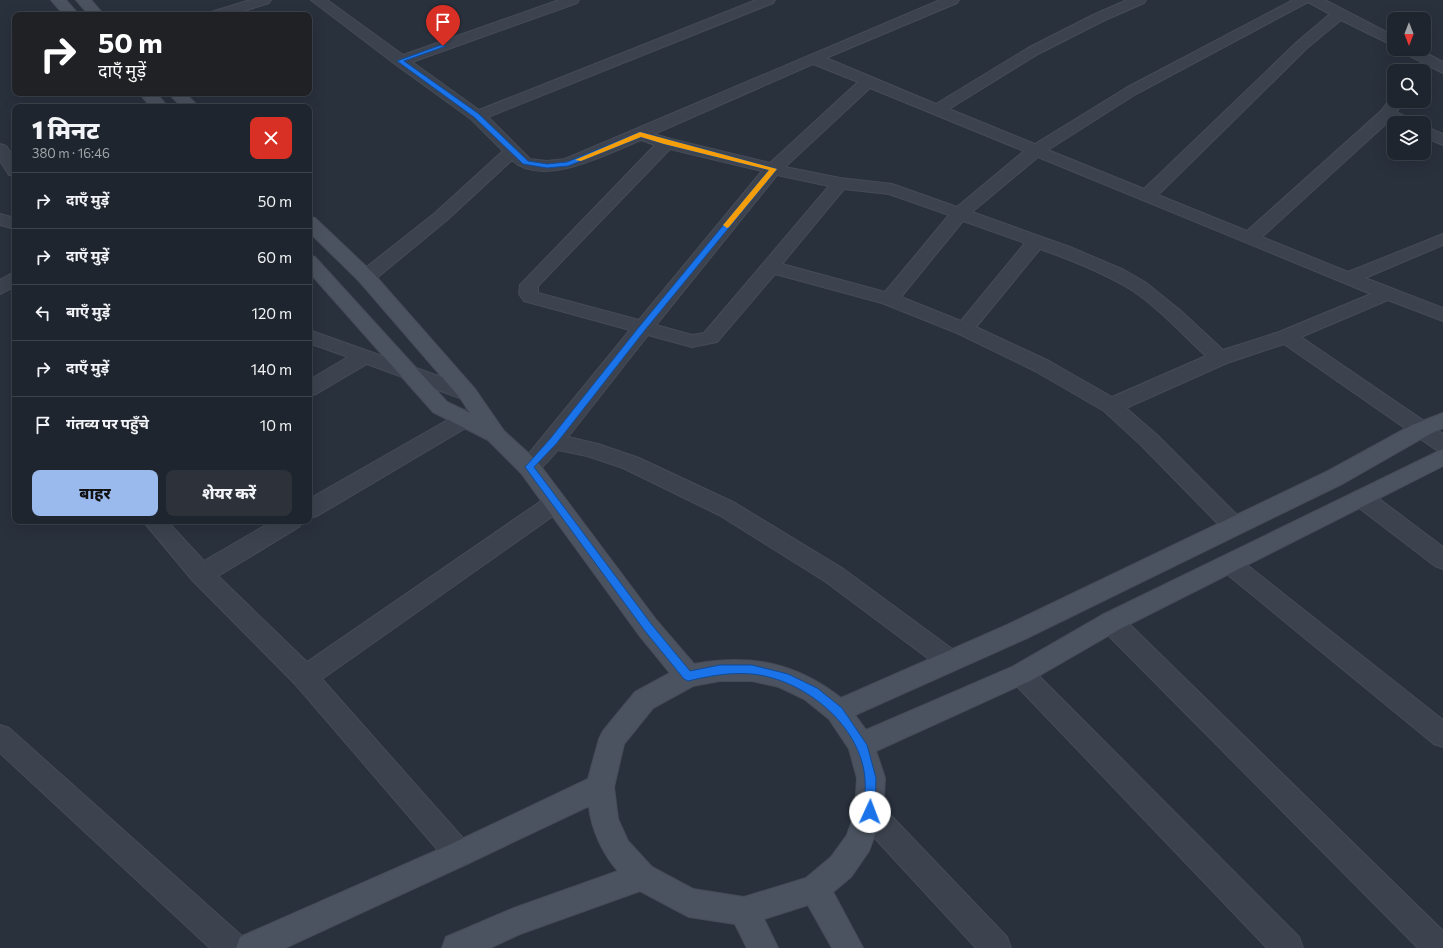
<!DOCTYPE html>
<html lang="hi">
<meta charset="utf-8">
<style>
:root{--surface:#1f252e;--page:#2c313a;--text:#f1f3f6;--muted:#a1a5aa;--line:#3c424a;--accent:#9ab9ec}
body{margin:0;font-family:Commissioner,"Noto Sans Devanagari",sans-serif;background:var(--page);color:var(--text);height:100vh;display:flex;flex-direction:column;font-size:15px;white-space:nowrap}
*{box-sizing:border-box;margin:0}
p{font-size:13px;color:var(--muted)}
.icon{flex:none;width:22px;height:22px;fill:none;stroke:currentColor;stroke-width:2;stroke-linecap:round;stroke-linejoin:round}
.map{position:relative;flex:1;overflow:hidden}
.side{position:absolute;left:12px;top:104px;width:300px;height:420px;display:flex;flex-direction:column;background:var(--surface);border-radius:8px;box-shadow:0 4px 16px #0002,0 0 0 1px var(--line)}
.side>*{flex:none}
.hud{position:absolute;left:12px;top:12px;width:300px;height:84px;border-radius:8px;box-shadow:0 4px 16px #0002,0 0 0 1px var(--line);background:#202124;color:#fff;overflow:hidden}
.needle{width:26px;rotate:180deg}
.controls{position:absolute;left:1387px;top:12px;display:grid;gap:8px}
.controls a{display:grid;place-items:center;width:44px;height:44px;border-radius:8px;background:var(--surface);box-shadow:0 4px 16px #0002,0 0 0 1px var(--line);font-size:20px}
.pin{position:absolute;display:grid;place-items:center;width:34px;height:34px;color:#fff;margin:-41px -17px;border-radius:50% 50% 50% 0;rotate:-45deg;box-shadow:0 0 4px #0007}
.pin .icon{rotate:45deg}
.me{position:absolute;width:44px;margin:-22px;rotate:2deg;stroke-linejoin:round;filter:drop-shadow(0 0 3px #0008)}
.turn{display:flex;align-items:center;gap:14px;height:84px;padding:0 20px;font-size:18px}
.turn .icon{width:52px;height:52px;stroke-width:2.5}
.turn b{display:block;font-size:28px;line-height:34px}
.round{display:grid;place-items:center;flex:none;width:42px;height:42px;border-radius:8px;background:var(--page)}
.summary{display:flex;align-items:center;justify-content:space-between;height:68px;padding:0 20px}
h1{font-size:24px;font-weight:800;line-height:30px}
.cta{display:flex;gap:8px;margin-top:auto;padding:8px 20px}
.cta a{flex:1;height:46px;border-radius:8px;background:var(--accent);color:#111;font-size:16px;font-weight:800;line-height:46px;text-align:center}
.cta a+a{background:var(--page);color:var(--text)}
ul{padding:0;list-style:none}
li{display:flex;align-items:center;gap:12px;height:56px;padding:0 20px;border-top:1px solid var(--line)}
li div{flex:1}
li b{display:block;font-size:15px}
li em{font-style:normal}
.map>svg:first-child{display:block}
</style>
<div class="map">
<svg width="1443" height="948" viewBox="0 0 1443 948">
<rect width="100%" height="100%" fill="#29313d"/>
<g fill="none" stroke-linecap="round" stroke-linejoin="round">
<g stroke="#464c57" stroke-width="2">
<path id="street" d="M250,0H271L269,3L231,15H209L211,12Z
M311,0H327L403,55L559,0H579L577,3L412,62L479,110L756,0H775L773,3L488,117L530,159L547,161L565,159L940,0H959L957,3L826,58L936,104L1028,48L1093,15L1127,0H1146L1144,3L1103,21L1038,54L949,109L1035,144L1126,88L1293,0H1325L1394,36V46L1341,20L1307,48L1158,195L1247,231L1381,111L1391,98L1394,97V101H1405L1396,112L1412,120L1414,123H1394L1389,121L1262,237L1348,272L1443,234V245L1365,278L1443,308V321L1388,300L1301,337L1443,434V452L1435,449L1284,344L1227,363L1126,408L1157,435L1242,520L1245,526L1242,532L1234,535L1226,532L1141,445L1104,411L1035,371L957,333L882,303L775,274L717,342L692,347L648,335L568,437L598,444L639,458L735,503L842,568L959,654L963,661L959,668L950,671L941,668L826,582L719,515L623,468L587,456L558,450C547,461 538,478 521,473L518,467L630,330L524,301L519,294L520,285L655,145L641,140C609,153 542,189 512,160L447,220L373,281L366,283L359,281L357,277L359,273L435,213L503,151L471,119L395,64ZM1308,2L1330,14L1297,42L1144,189L1048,150L1136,94ZM813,64L858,82L770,163L671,139L654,134ZM870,88L1024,151L957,207L892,184L840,178L785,167ZM670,149L762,171L639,320L538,293V286ZM1038,157L1371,294L1279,332L1223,350L1181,311L1145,282L1124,270L1070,247L972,212ZM777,175L829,186L704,333L692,335L656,325ZM844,189L889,194L949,215L885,292L782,264ZM963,221L1025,243L961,321L901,297ZM1040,249C1071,260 1102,272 1130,289C1158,307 1182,334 1206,356L1112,397L1049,361L976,327Z
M1400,49H1418L1443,62V73L1402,52Z
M1424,126L1443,134V145L1424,137Z
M0,144L6,146L15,159V176L9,175L0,161Z
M0,214L15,218V229L0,225Z
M15,272V286L0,294V280Z
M309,330L475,389L478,394L475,399L468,401L367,364L316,394L309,396V380L348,357L309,343Z
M479,404L486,406L489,411L486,416L317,516L309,518V499L472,406Z
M1362,490L1370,492L1443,547V569L1435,566L1354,504L1351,498L1354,492Z
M555,495L563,497L566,503L563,509L322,679L469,845L473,854L469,863L459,867L449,863L296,685L193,581L143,521H167L204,561L273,521H302L299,527L218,576L307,662L547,497Z
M1230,555L1238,558L1443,720V747L1434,744L1222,570L1218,564L1222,558Z
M1111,612L1120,615L1443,931V948H1418L1102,629L1099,622L1102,615Z
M1021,663L1030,667L1299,937L1303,948H1267L1012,681L1008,674L1012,667Z
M0,725L9,728L243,937L247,948H210L0,753Z
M869,799L879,803L1007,937L1011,948H976L859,821L855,812L859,803Z"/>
</g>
<g stroke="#464c57" stroke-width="2">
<path id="secondary" d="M51,0H66L79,15H64Z
M76,0H91L104,15H89Z
M139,93H156L168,107H151Z
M168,93H185L199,107H182Z
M309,217L315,218L373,273L475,389L504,431L537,461L657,621L694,664C750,654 795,662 841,698L1007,625L1328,471L1412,425L1443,413V428L1428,435L1344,483L1025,639L855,715L866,730L1012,667L1102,615L1443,449V466L1120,629L1030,681L876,751L885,778L883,812L869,851L851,877L833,892L863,948H832L808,905L764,919L778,948H747L735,924L689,917L640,891L520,934L490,948H442L446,937L514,908L618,871C603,854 591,829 589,806L469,863L285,948H236L240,937L449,845L588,779L599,739L603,731L635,692L670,673L639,635L521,473L488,440L433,412L309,272V255L315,257L447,402L470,413L461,399L359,281L309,232ZM720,681H752L779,687L804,699L829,719L849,749L857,778L855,812L847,835L831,857L806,878L744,897L693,889L652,867L628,841L618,819L614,787L624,744L653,708L693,686Z"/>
</g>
<use href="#street" fill="#3c434e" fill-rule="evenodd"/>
<use href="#secondary" fill="#4b5360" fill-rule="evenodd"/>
</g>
<path fill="#1a73e8" stroke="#114b97" d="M441,45L446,46L404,61L479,114L528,161L547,164L567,162L640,132L777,169L645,330L556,444L534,467L652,625L690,671L720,665H752L788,674L817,688L842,708L867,745L876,778L875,812L874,816L870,818L865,816L864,812C864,801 866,790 865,779C861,725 804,679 752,674C730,672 709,676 688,681L684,679L645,631L525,467L550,439L639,327L769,170L664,144L641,137L568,166L547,168L523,164L474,117L397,61Z"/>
<path fill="#f59e0b" d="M640,132L777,169L729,227L727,228L723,225L724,224L769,170L664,144L641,137L581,161L575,160Z"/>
</svg>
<div class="controls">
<a><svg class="needle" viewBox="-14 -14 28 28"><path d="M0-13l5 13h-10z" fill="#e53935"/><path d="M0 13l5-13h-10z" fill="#a1a5aa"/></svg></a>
<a><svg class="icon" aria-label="search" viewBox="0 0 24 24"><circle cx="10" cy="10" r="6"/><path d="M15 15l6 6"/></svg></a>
<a><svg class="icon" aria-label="layers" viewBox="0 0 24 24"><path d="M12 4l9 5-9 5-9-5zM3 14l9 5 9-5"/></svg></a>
</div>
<div class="pin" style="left:443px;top:46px;background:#d93025"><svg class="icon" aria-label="arrive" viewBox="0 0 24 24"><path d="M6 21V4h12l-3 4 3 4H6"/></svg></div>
<svg class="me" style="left:870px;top:812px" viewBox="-20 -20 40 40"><circle r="19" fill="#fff"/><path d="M0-13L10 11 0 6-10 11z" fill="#1a73e8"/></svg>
<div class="hud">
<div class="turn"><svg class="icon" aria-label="right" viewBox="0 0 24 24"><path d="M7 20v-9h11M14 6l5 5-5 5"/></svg><div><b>50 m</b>दाएँ मुड़ें</div></div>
</div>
<section class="side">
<div class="summary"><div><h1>1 मिनट</h1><p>380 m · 16:46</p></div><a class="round" style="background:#d93025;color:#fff"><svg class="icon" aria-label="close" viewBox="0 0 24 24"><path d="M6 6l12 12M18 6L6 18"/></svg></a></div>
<ul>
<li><svg class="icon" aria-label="right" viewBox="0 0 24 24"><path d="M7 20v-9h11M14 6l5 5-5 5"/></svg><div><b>दाएँ मुड़ें</b></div><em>50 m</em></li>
<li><svg class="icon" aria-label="right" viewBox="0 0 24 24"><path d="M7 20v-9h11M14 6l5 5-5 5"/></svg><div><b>दाएँ मुड़ें</b></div><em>60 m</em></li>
<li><svg class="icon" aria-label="left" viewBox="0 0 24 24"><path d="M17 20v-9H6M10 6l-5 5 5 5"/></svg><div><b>बाएँ मुड़ें</b></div><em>120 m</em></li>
<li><svg class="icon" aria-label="right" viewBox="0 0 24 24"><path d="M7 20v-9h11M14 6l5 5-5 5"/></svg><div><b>दाएँ मुड़ें</b></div><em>140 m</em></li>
<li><svg class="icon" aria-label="arrive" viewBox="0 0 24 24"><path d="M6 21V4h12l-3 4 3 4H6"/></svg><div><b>गंतव्य पर पहुँचे</b></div><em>10 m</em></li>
</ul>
<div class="cta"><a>बाहर</a><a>शेयर करें</a></div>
</section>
</div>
